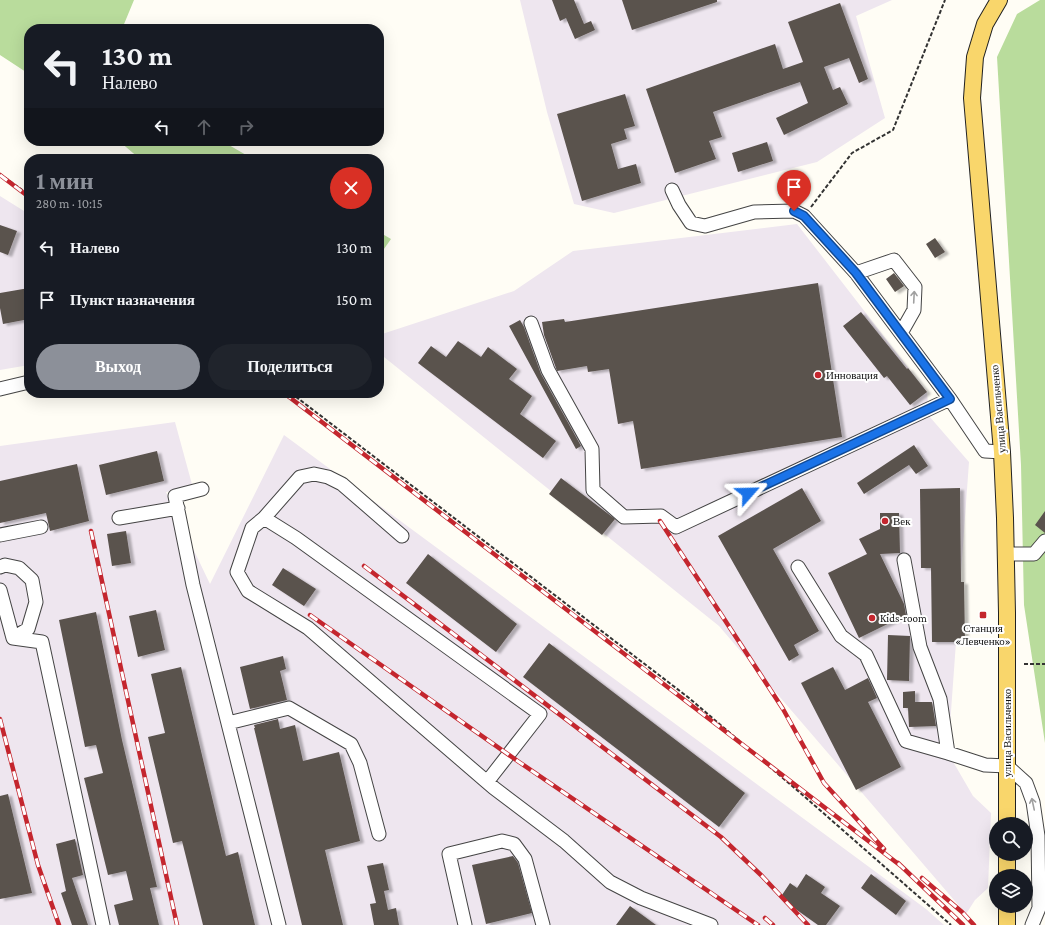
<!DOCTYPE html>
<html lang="ru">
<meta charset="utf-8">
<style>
:root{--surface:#171b24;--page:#20242c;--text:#f1f3f6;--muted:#9ea1a6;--accent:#8c9099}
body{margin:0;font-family:"Crimson Pro",serif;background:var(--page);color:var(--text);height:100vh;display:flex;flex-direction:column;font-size:15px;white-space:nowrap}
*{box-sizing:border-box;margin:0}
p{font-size:13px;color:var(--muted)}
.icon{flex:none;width:22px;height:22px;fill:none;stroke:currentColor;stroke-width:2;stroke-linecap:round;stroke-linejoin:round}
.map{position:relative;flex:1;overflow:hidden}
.drawer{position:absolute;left:24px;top:154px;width:360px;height:244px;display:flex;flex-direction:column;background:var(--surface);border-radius:16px;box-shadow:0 4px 16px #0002}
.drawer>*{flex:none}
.top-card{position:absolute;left:24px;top:24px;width:360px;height:122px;border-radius:16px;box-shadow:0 4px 16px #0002;background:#171b24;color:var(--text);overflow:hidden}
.buttons{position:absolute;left:989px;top:817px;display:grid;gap:8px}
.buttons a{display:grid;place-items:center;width:44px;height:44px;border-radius:50%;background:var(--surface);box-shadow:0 4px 16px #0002;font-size:20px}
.pin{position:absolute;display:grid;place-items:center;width:34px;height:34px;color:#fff;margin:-41px -17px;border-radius:50% 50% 50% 0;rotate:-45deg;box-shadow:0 0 4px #0007}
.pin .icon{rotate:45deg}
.me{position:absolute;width:44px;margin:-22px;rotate:65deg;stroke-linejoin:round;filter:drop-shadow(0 0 3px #0008)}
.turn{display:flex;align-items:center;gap:14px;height:84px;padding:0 12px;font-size:18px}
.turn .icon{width:52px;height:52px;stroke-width:2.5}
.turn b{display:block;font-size:28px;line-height:34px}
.lanes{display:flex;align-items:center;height:38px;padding:0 12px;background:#0003;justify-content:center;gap:20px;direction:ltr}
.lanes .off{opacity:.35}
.round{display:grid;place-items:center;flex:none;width:42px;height:42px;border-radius:21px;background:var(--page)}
.overview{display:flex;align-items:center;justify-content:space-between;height:68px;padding:0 12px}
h1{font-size:24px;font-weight:700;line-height:30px;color:var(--accent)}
.cta{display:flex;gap:8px;margin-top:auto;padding:8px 12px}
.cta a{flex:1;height:46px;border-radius:24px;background:var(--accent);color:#fff;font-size:16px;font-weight:700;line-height:46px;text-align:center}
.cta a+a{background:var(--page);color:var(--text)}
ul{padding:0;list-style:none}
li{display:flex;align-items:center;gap:12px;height:52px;padding:0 12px}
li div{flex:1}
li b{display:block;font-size:15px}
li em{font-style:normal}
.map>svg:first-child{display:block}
</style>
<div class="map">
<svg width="1045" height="925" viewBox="0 0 1045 925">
<defs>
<filter id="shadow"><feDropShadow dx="4" dy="2" stdDeviation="1" flood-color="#0004"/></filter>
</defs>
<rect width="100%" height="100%" fill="#fffdf5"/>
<path fill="#eee6ef" d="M520,0H892L856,16L885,118L817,162L614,213L574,204L547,112Z
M0,196L24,211L29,218V365L0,370Z
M797,224L927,392L929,416L969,462L948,753L973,796L991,813L988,888L975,900L966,914L719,626L379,353V335L514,291L573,251Z
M175,422L193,488L166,492L210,584L284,435L926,909L944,925H0V446Z"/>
<path fill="#b9dc9c" d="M0,0H134L122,29H29V74L0,55Z
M1040,0H1045V743L1024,605L1021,465L997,57L1017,14Z
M119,141H222L253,159H140Z
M379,232L391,239L379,256Z"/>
<path fill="#5a524d" filter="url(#shadow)" d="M552,0H574L584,24L591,21L595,30L575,39L566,18L560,21Z
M622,0H717V2L632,30Z
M840,3L868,79L859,83L849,58L824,67L833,90L840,87L848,104L784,135L776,118L808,103L800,82L713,112L722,137L709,141L716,159L675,173L646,89L775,44L783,69L803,62L788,22Z
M625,94L635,126L624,129L627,139L611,144L618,169L636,164L641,183L582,201L557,114Z
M767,142L773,161L738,172L732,153Z
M0,225L17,231L8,255L0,252Z
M935,238L945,252L935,258L926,244Z
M894,273L904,286L895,292L886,279Z
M818,283L842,437L641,469L633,421L618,424L609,369L588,372L587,366L557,371L544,335L542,322L564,319L565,322Z
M29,288V319L3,324L0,308V293Z
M861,312L907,369L908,368L927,392L910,405L887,376L884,378L843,326Z
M520,320L524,327L541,374L581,446L576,449L509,326Z
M458,341L481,357L488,347L517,369L509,379L532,396L520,414L556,441L543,458L418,363L431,346L446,357Z
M914,445L928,466L916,474L909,465L864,494L857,483Z
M157,451L164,481L106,495L99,465Z
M77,464L89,521L50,531L46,513L0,523V481Z
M561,478L615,519L602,535L549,494Z
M802,488L821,521L773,549L819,631L794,645L799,655L789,661L718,536Z
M960,488L961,582H964L965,642H932L931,568H921L920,489Z
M1045,511V533L1035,525Z
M880,513H899L900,553L880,554L904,604L906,615L859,638L828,573L867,554L859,539L880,529Z
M126,531L131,563L112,566L107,534Z
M428,554L517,624L496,652L406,583Z
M283,568L316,589L304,606L272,585Z
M156,610L165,650L138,657L129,616Z
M96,612L122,740L157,887L150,888L159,925H119L114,905L133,900L126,871L108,875L84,778L103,773L96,745L85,747L59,620Z
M888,635L910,636L909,681L887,680Z
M549,643L745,793L719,827L523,677Z
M283,656L286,669L280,671L287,700L250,709L240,667Z
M181,667L226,856L238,852L255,925H203L182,841L173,843L148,737L165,733L151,674Z
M833,667L845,690L868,678L877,698L868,702L901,767L856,790L801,683Z
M915,691V702H932L936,726L909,727L908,708H903V692Z
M278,719L280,729L295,725L303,761L339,752L360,841L325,850L343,925H302L254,728H255L254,725Z
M8,794L32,893L0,899V796Z
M75,839L83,875L72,878L88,925H72L61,893L66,891L56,844Z
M513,856L518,863L532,913L486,924L472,865Z
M383,863L389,890L384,891L388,910L396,908L399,925H374L370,904L376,903L367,866Z
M806,874L825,887L821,893L840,906L826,925H818L780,898L790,883L797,888Z
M871,874L906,901L896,915L861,888Z
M630,906L656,925H616Z"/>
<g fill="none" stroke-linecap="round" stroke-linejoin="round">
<g stroke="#444" stroke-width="15">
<path id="minor" d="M672,190L679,205L691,223L705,226L754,212L794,211L804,216L856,273L950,399L985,451L1002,452
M856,273L894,260L915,287L914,310L901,333
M531,323L548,370L592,449L593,490L624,517L661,516L676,527L950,399
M0,389L29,382
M202,489L175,496L193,585L279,925
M119,518L178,508
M264,518L300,477L314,474L328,477L342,484L402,536
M0,535L41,527
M1005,554H1034L1045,541
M904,560L920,647L940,699L948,753L985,765L1007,766L1026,783L1033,802L1038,836L1039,908L1032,925
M0,567L5,565L19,568L32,580L36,602L28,629L13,638
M798,567L841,636L866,655L906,741L948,753
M0,590L13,638L42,642L103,925
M228,723L289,708L351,744L360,763L379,834
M487,782L540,714L296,538L264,518L252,528L237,572L248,591L308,628L487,782L494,788L564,841L610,882L641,898L711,925
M465,925L449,854L502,841L514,844L525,859L543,925"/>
</g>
<g stroke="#222" stroke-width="18">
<path id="major" d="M999,0L985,24L975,57L972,98L1002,452L1005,518L1007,613V824
M1007,854V876
M1007,906V925"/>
</g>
<path stroke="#333" stroke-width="2" stroke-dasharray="4 2" stroke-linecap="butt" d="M0,174L29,195
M811,207L852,153L893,130L945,0
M291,393L689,698L805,797L951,925
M1024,664H1045"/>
<use href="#minor" stroke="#fff" stroke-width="13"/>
<use href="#major" stroke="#f9d66b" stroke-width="16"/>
<g stroke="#c4262e" stroke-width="4.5">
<path id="rail" d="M0,175L29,197
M284,393L901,866
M660,521L783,709L824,783L884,849
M91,531L177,925
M364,566L721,837L762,876L808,925
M310,615L519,762L758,925
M0,719L38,865L59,925
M898,863L963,925
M922,878L962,912L974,925
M765,918L773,925"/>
</g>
<use href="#rail" stroke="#fff" stroke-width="3" stroke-dasharray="9" stroke-linecap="butt"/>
</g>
<defs><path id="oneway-shaft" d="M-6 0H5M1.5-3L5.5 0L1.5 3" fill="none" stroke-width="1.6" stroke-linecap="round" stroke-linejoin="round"/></defs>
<g stroke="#a0a0a0">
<use href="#oneway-shaft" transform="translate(914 297) rotate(-87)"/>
<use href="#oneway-shaft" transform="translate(1033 804) rotate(-102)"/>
</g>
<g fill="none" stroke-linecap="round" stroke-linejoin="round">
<g stroke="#114b97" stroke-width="10">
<path id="route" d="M748,493L950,399L856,273L804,216L794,211"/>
</g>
<use href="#route" stroke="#1a73e8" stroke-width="7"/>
</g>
<g fill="#c4262e" stroke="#fff" stroke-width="1.5">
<circle cx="818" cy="375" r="4"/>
<circle cx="885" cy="521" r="4"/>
<rect x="979" y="611" width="8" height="8" rx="2"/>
<circle cx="872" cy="618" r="4"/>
</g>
<g text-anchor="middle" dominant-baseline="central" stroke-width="4" stroke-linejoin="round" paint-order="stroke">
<g font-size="11" fill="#111" stroke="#fff" text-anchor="start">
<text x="826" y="375">Инновация</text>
<text x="893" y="521">Век</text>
<text x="880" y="618">Kids-room</text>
<text x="983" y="628" text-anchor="middle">Станция<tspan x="983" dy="13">«Левченко»</tspan></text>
</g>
<g font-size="11" fill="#111" stroke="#fff">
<text transform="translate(998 409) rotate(-95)">улица Васильченко</text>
<text transform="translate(1007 733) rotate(-90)">улица Васильченко</text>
</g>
</g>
</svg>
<div class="buttons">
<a><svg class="icon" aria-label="search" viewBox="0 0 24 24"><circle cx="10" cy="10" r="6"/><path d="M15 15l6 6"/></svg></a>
<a><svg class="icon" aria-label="layers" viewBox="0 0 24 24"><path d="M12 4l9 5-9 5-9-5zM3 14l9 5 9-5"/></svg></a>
</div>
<div class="pin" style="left:794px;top:211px;background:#d93025"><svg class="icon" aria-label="arrive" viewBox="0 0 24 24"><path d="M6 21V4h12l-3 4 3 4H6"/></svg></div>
<svg class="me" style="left:748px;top:493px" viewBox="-20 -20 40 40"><path d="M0-17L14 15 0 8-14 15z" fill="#1a73e8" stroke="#fff" stroke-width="4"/></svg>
<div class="top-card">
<div class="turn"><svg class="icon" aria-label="left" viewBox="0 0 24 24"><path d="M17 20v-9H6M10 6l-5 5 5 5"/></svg><div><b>130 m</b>Налево</div></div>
<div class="lanes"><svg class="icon" aria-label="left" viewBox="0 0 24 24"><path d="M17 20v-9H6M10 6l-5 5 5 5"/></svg><svg class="icon off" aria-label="ahead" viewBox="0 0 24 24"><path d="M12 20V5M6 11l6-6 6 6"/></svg><svg class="icon off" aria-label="right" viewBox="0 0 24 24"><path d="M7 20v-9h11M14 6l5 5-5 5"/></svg></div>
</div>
<section class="drawer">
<div class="overview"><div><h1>1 мин</h1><p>280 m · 10:15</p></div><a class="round" style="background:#d93025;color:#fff"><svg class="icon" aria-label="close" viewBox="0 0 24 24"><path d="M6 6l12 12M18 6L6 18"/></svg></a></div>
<ul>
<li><svg class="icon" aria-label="left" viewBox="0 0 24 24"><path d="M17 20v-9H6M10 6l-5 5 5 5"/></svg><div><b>Налево</b></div><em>130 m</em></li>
<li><svg class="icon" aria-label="arrive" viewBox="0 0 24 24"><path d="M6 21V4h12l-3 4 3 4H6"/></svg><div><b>Пункт назначения</b></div><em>150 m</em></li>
</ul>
<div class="cta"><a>Выход</a><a>Поделиться</a></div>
</section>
</div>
